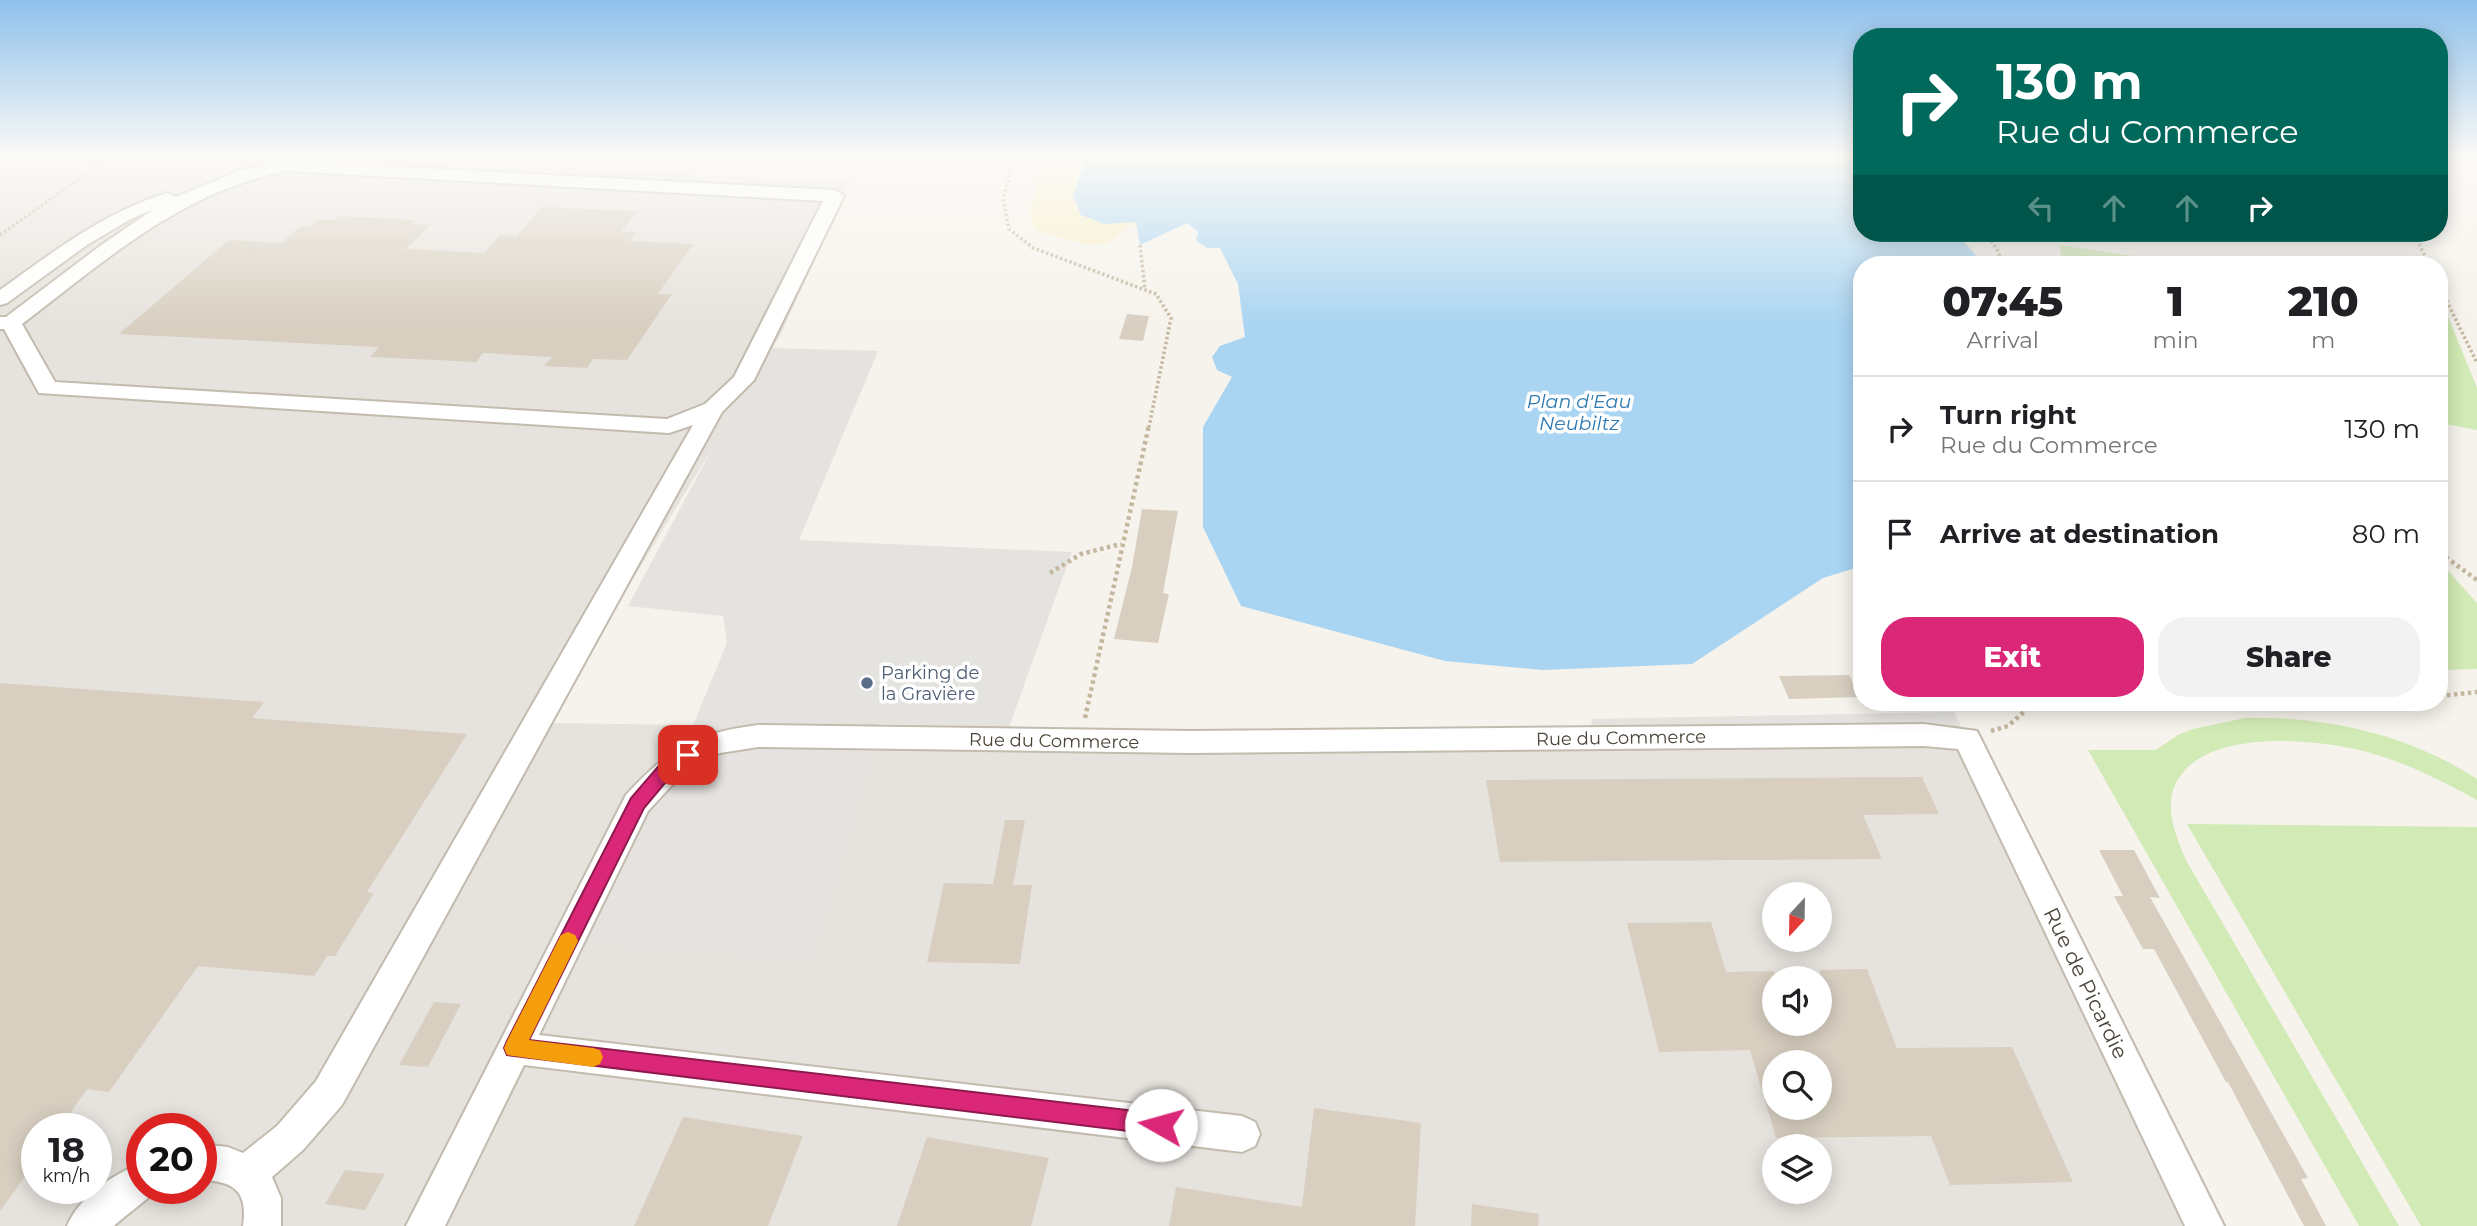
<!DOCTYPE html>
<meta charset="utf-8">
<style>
:root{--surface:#fff;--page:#f2f2f2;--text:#202124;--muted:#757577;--line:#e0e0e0;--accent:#db2777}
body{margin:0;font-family:Montserrat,sans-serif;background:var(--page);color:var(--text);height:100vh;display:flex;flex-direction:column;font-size:26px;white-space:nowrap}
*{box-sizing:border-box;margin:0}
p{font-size:23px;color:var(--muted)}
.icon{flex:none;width:38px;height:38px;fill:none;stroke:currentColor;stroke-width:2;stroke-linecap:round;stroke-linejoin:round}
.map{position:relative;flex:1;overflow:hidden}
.panel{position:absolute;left:1853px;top:256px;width:595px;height:455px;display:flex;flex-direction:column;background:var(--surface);border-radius:28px;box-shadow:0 4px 18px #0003}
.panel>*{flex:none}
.top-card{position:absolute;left:1853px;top:28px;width:595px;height:214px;border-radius:28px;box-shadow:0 4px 18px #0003;background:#00695c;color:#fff;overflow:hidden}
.needle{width:46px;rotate:202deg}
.tools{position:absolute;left:1762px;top:882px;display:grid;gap:14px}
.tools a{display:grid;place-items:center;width:70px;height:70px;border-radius:50%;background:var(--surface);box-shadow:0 4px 18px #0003;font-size:35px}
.speed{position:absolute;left:21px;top:1113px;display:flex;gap:14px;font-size:35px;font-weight:700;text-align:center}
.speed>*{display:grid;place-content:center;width:91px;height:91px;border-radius:50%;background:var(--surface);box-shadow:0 4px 18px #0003;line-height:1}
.speed small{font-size:18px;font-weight:400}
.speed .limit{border:10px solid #d22;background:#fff;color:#111}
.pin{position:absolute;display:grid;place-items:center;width:60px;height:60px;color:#fff;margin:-30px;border-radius:14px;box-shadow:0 4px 10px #0006}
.me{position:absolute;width:77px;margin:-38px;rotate:277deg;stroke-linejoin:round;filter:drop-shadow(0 0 5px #0008)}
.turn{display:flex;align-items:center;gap:24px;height:147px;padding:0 28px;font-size:32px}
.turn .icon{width:91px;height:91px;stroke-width:2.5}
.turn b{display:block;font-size:49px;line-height:60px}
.lanes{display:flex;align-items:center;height:66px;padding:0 28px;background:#0003;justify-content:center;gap:35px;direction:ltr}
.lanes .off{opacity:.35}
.eta{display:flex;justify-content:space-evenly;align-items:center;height:119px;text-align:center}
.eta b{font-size:42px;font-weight:800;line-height:49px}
.cta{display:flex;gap:14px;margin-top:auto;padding:14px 28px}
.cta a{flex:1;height:80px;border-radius:28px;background:var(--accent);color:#fff;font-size:28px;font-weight:800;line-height:80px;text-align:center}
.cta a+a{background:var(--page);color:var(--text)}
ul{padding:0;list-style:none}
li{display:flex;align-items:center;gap:21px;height:105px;padding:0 28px;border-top:2px solid var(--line)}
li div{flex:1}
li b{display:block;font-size:26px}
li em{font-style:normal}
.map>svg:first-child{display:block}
</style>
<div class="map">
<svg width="2477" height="1226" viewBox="0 0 2477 1226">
<rect width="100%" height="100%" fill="#f6f3ec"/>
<path fill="#e6e2dd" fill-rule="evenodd" d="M0,156H326L850,182L780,336L546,723L1594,738L1967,739L2205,1226H0ZM1774,894H1820V940H1774ZM1774,978H1820V1024H1774ZM1774,1062H1820V1108H1774ZM37,1129H96V1188H37ZM142,1129H201V1188H142ZM1774,1146H1820V1192H1774Z"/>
<path fill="#d2eab5" d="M2060,245L2184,264H2062Z
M2440,304H2443L2477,388V430L2440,423Z
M2440,562L2477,603V669L2440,670Z
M2245,718C2326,716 2408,734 2477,779V800C2444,782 2411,765 2374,754C2324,739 2202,725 2175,785C2164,809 2177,840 2187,862L2399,1226H2359L2088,750H2156L2178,735L2193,729Z
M2187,824L2477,827V1226H2421Z"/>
<path fill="#f9efc9" d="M1048,156H1087L1077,178L1105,224L1137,221L1107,244L1088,245L1039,232L1033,226L1030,213L1039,175Z"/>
<path fill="#e5e3e0" d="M772,348L878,351L799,540L1072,552L1009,727L878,724L810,959L708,950L568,941L693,725L727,643L723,616L628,606L712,449Z
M1954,712L1967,739L1594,738L1591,719Z"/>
<path fill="#a9d4f2" d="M1087,156H1862V233H1957L1983,264H1862V566L1823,578L1692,664L1543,670L1445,661L1241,606L1203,527V427L1232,377L1217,370L1212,357L1220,346L1245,337L1238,284L1220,248H1207L1196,240L1198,232L1187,223L1140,245L1136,222L1105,224L1081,215L1073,195Z"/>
<path fill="#d8cfc1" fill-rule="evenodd" d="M542,207L637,211L621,232H636L630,241L693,244L658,294H672L627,360L593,359L587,368L544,366L552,357L483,353L476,362L415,359L370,357L379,347L119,334L229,240L282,243L299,227H309L317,220H334L339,216L417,220L413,224L430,225L406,249L484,253L500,235L517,236Z
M1127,314L1149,316L1143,341L1119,339Z
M1142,509L1178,511L1163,593L1169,594L1158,643L1114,639L1132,567Z
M1849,675L1860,697L1789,699L1779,676Z
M0,683L264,702L252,718L467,734L367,892L374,893L335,956H327L314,976L198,966L109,1092L87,1089L59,1129H37V1160L0,1211Z
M1922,777L1939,814L1863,815L1882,859L1500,862L1486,780Z
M1005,820H1025L1013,885H1032L1020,964L927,962L944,883L993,884Z
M2099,850H2134L2160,898L2150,897L2308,1178L2301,1179L2326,1226H2304L2228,1082H2226L2154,949H2143L2114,896H2123Z
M1711,922L1726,972L1774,971V1024H1820V970L1867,969L1897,1048L2012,1047L2073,1182L1950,1185L1931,1136L1776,1138L1750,1050L1659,1052L1627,923ZM1774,1062H1820V1108H1774Z
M434,1002L461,1004L428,1067L399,1065Z
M1314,1108L1421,1123L1415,1226H1169L1176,1187L1302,1207Z
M683,1117L803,1136L768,1226H634Z
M927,1137L1049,1158L1031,1226H897Z
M345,1170L385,1174L365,1210L325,1204Z
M1472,1204L1539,1214L1538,1226H1471Z"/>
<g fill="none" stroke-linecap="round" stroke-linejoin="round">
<g stroke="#c2bbae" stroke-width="4">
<path id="minor" d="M286,161L835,190L844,196L754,380L722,412L342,1105L303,1150L272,1177L281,1198V1226H243C248,1192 235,1181 201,1180V1144L228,1147L243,1153L277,1126L316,1081L693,425L669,433L39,393L4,329H0V317H6L100,246L154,209L129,220L87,245L7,303L0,305V290C52,253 100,215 161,195L168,193L176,197L241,170ZM286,171L823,201L734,377L705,404L667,419L55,382L22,324C105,261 180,192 286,171Z
M1924,724L1977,731L2224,1226H2185L1958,749L1924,746L1191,753L758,747L720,753L700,762L675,782L648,811L539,1035L1242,1116L1255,1122L1260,1134L1255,1146L1242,1152L524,1065L445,1226H406L626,795C669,748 695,733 758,725L1191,731Z
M142,1163V1188H158C155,1194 122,1218 114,1226H67C79,1197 113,1174 142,1163Z"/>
</g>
<path stroke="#c4b79f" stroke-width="3.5" stroke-dasharray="2.5 2.5" stroke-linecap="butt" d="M1016,156L1003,198L1009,229L1033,248L1156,294L1171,318L1149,427
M1985,233L1997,249L2003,264
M0,235L111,156
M2419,244L2429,264
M1140,245L1145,289
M2440,287L2477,363"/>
<path stroke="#c4b79f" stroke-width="4.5" stroke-dasharray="3.5 3.5" stroke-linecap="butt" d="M2440,553L2477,580
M1050,573L1081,554L1121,544
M2440,696L2477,692
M1085,718L1149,425
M1991,731L2008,726L2035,702"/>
<use href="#minor" fill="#fff" fill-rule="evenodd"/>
</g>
<linearGradient id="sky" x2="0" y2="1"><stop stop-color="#8fc1ec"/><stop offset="0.48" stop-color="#fbfaf6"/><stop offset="1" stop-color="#fbfaf6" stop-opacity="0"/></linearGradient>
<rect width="2477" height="327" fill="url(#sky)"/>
<path fill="#db2777" stroke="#8e194d" stroke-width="2" d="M688,749L694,751L697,755L694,760L675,771L644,808L529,1040L1161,1114L1169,1117L1172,1125L1169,1132L1161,1135L507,1055L504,1048L507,1041L631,798L663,761Z"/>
<path fill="#f59e0b" d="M568,932L575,935L578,941L529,1040L593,1048L600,1050L603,1057L600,1064L593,1067L507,1055L504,1048L507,1041L561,935Z"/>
<circle fill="#5c6f8a" stroke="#fff" stroke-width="2.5" cx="867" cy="683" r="7"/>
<g text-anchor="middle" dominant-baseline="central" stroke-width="7" stroke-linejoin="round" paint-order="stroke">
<g font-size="18" fill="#4e5e75" stroke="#fff" text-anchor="start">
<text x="881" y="673">Parking de<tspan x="881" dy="21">la Gravière</tspan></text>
</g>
<g font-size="18" fill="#4b4439" stroke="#fff">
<text transform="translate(1621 738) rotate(-1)">Rue du Commerce</text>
<text transform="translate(1054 741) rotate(1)">Rue du Commerce</text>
</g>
<g font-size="19" font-style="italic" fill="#2e7ab2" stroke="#fff">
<text x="1579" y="401">Plan d'Eau<tspan x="1579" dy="22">Neubiltz</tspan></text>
</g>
<g font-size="21" fill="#4b4439" stroke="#fff">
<text transform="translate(2086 983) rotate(64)">Rue de Picardie</text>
</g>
</g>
</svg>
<div class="tools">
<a><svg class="needle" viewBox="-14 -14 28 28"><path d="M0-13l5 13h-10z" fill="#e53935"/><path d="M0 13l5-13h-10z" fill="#757577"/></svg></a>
<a><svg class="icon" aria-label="sound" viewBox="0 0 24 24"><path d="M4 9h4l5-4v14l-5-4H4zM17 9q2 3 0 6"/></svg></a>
<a><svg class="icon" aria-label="search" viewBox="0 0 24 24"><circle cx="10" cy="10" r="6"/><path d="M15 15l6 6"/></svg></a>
<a><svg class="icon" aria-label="layers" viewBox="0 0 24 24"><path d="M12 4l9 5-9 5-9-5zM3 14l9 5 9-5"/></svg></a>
</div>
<div class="speed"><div>18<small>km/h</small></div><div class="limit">20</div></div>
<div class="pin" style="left:688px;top:755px;background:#d93025"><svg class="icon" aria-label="arrive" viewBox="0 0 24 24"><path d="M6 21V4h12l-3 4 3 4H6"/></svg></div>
<svg class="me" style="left:1161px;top:1125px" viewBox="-20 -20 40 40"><circle r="19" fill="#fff"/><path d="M0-13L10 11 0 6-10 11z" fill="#db2777"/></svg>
<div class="top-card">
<div class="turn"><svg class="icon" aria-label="right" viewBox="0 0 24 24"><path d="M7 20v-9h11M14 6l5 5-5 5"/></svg><div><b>130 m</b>Rue du Commerce</div></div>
<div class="lanes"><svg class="icon off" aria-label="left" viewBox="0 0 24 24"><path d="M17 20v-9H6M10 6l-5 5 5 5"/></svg><svg class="icon off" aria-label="ahead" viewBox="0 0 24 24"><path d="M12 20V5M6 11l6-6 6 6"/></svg><svg class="icon off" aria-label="ahead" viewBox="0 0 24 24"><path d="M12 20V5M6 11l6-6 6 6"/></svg><svg class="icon" aria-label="right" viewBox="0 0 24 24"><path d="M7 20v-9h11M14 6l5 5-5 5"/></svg></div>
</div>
<section class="panel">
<div class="eta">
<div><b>07:45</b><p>Arrival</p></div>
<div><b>1</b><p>min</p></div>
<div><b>210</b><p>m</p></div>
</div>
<ul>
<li><svg class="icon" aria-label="right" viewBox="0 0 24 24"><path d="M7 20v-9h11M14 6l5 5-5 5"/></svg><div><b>Turn right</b><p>Rue du Commerce</p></div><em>130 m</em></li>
<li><svg class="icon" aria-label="arrive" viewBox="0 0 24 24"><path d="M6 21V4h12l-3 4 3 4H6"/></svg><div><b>Arrive at destination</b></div><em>80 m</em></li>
</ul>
<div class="cta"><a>Exit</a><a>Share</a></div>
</section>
</div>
